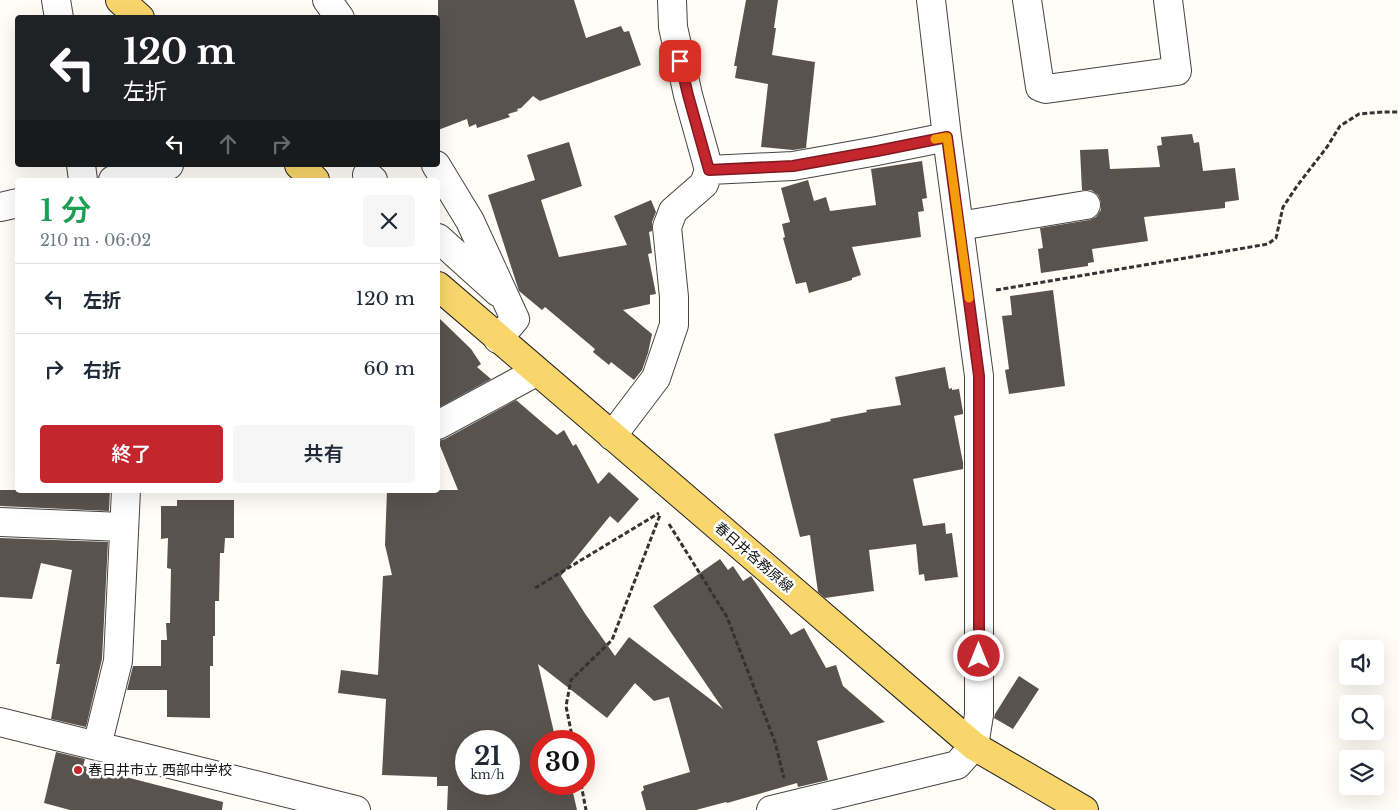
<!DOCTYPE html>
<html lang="ja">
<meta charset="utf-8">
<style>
:root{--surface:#fff;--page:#f6f6f7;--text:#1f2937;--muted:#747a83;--line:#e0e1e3;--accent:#c4262e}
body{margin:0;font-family:"Libre Baskerville","Noto Sans JP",serif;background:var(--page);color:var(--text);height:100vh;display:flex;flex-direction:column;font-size:19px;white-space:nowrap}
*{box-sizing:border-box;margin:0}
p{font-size:16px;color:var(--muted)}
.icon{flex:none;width:28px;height:28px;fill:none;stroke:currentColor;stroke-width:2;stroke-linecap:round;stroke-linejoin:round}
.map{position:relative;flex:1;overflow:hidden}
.details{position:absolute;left:15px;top:178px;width:425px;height:315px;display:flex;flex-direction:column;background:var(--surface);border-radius:5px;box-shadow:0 5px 20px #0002}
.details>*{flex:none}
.guide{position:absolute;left:15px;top:15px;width:425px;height:152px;border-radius:5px;box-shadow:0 5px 20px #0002;background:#202124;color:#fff;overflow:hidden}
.tools{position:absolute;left:1339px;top:640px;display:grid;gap:10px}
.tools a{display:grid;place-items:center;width:45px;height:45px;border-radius:5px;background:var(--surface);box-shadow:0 5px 20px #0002;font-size:25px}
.speed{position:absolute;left:455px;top:730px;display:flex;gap:10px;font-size:25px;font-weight:700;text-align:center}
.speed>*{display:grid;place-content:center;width:65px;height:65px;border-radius:50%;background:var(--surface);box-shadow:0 5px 20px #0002;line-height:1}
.speed small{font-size:12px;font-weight:400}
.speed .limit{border:8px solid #d22;background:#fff;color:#111}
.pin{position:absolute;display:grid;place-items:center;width:42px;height:42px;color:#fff;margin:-21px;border-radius:10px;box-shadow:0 2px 8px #0006}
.me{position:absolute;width:55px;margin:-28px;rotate:0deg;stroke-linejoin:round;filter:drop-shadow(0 0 4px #0008)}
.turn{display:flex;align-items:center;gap:18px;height:105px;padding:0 25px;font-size:22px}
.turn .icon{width:65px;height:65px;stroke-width:2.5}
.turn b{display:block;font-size:35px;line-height:42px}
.lanes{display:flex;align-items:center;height:48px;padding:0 25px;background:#0003;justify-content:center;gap:25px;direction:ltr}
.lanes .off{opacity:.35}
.round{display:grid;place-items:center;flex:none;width:52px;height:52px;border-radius:5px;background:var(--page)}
.overview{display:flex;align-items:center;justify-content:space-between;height:85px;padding:0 25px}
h1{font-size:30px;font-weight:600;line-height:38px;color:#1e9e55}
.primary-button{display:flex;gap:10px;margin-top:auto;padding:10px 25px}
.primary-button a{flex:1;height:58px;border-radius:5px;background:var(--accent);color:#fff;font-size:20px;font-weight:600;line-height:58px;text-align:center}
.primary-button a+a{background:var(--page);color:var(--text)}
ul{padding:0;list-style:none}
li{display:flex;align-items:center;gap:15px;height:70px;padding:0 25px;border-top:1px solid var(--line)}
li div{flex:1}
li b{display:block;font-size:19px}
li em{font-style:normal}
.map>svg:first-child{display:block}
</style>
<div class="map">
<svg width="1399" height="810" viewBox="0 0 1399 810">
<rect width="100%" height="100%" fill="#fffdf5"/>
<path fill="#5a524d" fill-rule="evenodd" d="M438,0H574L586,38L621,26L624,32L629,31L641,65L540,101L533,96L521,108L517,109L518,111L508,114L510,117L477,128L476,124L469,127L467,119L438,130Z
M746,0H778L774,28H776L772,55L815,62L806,148L793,150L761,147L768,84L735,78L737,66H734Z
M1192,134L1194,143L1199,142L1203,171L1235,168L1239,200L1225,202V208L1144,217L1148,241L1092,249L1094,262L1088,263V266L1041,273L1038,249L1043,248L1040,228L1089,220L1096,217L1101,210V202L1098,195L1091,190H1082L1080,150L1108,149L1110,169L1160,167L1157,146L1162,145L1161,137Z
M569,142L582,186L541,200L559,257L627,245L614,216L651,200L656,212L652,222V231L649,232L652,253L648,254L656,294L650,295V304L623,310L652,334L648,353L642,370L634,380L611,362L609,365L593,352L595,349L545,307L542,310L519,291L488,195L535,180L527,155Z
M922,161L927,198L922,199L924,211L918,212L921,237L852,247L861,275L852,278V280L809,293L806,282L796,284L783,238L785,237L782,224L790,222L781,188L808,180L814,201L826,197L830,211L876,205L871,169Z
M1053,290L1065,386L1009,394L1005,370L1009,369L1002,316L1012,315L1010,296Z
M438,317L471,349L481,364L477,367L491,379L438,408Z
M945,367L949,389L952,388V390L959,389L963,412V414L954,416L963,463V469L913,479L923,526L945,523L946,534L952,533L958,577L925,581L924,574L919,575L916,544L869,550L874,591L825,598L818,592L810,535L800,537L774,434L831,421L830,419L867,412L866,410L901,405L895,377Z
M516,400L557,435L564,430L573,446L576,444L598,484L609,472L639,499L618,523L610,516L561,576L586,615L615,656L629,637L723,709L653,606L720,559L728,570L733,566L743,581L751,576L791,635L804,628L826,668L836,665L843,686L885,722L817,741L828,780L798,787L797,783L727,803L726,802L696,810H646L641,792L644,790L643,786L690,772L669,697L654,701L635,683L607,718L538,664L556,741H541V784H571L577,810H447L448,786H437V777L382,775L386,699L338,693L341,670L378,675L383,576L392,575L385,545L387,490H458L438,441L445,439ZM466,741H509V784H466Z
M0,490H110L109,511L0,506Z
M177,500H234V538H225L224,553H220L219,601H215V636H213V666H210V718L167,717V690H127L133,666H161V640H167L166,623H170L171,569L167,568L168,538L161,539V506H177Z
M0,538L108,542L102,659L86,727L51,719L60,664H56L72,570L41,563L32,599L0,597Z
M1019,676L1039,689L1013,729L994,718L995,714Z
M56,752L85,759L83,766L223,802L222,810H70L44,803Z"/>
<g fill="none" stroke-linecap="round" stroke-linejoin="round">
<g stroke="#444" stroke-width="30">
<path id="street" d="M56,0L59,18
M327,0L340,18
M672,0L673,27L688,95L709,170
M1027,0L1040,87L1046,89L1177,71L1168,0
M81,165L83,180
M436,165L470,221L515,319L498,339
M367,175L373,180
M113,180L169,165
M0,207L18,203
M959,226L1086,205
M438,238L498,292
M438,425L536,372
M612,436L656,378L674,325V297L667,227L673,211L704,184L709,170L793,166L877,151L947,137
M0,522L123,527
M0,722L356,810
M97,746L118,661L126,490
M771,810L957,765L974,746L979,715V376L947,137L931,0"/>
</g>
<g stroke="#222" stroke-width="30">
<path id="primary" d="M120,0L140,18
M299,165L315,180
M438,286L974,746L1084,810"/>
</g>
<path stroke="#333" stroke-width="3" stroke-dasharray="5 2.5" stroke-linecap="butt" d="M996,290L1268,244L1276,238L1283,207L1297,186L1327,147L1340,126L1359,114L1383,112H1399
M669,524L727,617L775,742L784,778
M535,588L659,513
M573,741L566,706L571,680L612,640L660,515
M581,784L586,810"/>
<use href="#street" stroke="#fff" stroke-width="28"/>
<use href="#primary" stroke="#f9d66b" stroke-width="28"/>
</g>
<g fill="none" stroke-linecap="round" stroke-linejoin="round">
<g stroke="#7f191e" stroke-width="12">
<path id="route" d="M680,61L688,95L709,170L793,166L877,151L947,137L979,376V656"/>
</g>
<use href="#route" stroke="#c4262e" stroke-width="9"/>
<path stroke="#f59e0b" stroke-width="9" d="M935,139L947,137L969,298"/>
</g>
<circle fill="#c4262e" stroke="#fff" stroke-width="2" cx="78" cy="770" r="5"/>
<g text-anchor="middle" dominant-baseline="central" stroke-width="5" stroke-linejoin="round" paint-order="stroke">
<g font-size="14" fill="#111" stroke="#fff">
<text transform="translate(754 557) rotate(41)">春日井各務原線</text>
</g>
<g font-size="14" fill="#111" stroke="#fff" text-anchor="start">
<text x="88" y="770">春日井市立 西部中学校</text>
</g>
</g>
</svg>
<div class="tools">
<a><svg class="icon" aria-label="sound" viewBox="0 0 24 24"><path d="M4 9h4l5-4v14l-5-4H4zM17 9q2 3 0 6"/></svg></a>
<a><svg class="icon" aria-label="search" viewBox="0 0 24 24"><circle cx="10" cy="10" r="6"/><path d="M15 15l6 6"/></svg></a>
<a><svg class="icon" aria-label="layers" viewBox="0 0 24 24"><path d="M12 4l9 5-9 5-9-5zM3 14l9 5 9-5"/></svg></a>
</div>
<div class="speed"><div>21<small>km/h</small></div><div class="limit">30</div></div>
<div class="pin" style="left:680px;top:61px;background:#d93025"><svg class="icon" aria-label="arrive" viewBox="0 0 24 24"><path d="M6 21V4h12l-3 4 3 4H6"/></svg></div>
<svg class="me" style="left:979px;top:656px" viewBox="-20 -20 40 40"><circle r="17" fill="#c4262e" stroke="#fff" stroke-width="3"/><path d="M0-11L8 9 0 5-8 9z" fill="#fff"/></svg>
<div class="guide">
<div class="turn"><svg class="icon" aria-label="left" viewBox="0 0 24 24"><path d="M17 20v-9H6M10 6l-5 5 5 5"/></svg><div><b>120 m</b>左折</div></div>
<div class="lanes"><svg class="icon" aria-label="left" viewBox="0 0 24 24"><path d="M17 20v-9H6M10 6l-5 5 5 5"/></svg><svg class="icon off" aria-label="ahead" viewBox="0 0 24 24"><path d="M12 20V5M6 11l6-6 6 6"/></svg><svg class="icon off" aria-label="right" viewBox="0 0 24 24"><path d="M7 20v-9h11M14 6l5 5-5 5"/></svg></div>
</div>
<section class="details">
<div class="overview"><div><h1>1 分</h1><p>210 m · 06:02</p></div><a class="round"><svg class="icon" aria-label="close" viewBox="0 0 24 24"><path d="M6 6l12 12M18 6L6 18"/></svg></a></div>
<ul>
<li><svg class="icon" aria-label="left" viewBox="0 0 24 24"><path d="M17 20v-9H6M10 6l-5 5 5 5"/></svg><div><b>左折</b></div><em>120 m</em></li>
<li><svg class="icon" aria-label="right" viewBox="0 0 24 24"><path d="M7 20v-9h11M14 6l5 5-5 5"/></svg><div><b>右折</b></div><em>60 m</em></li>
</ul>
<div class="primary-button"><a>終了</a><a>共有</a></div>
</section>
</div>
